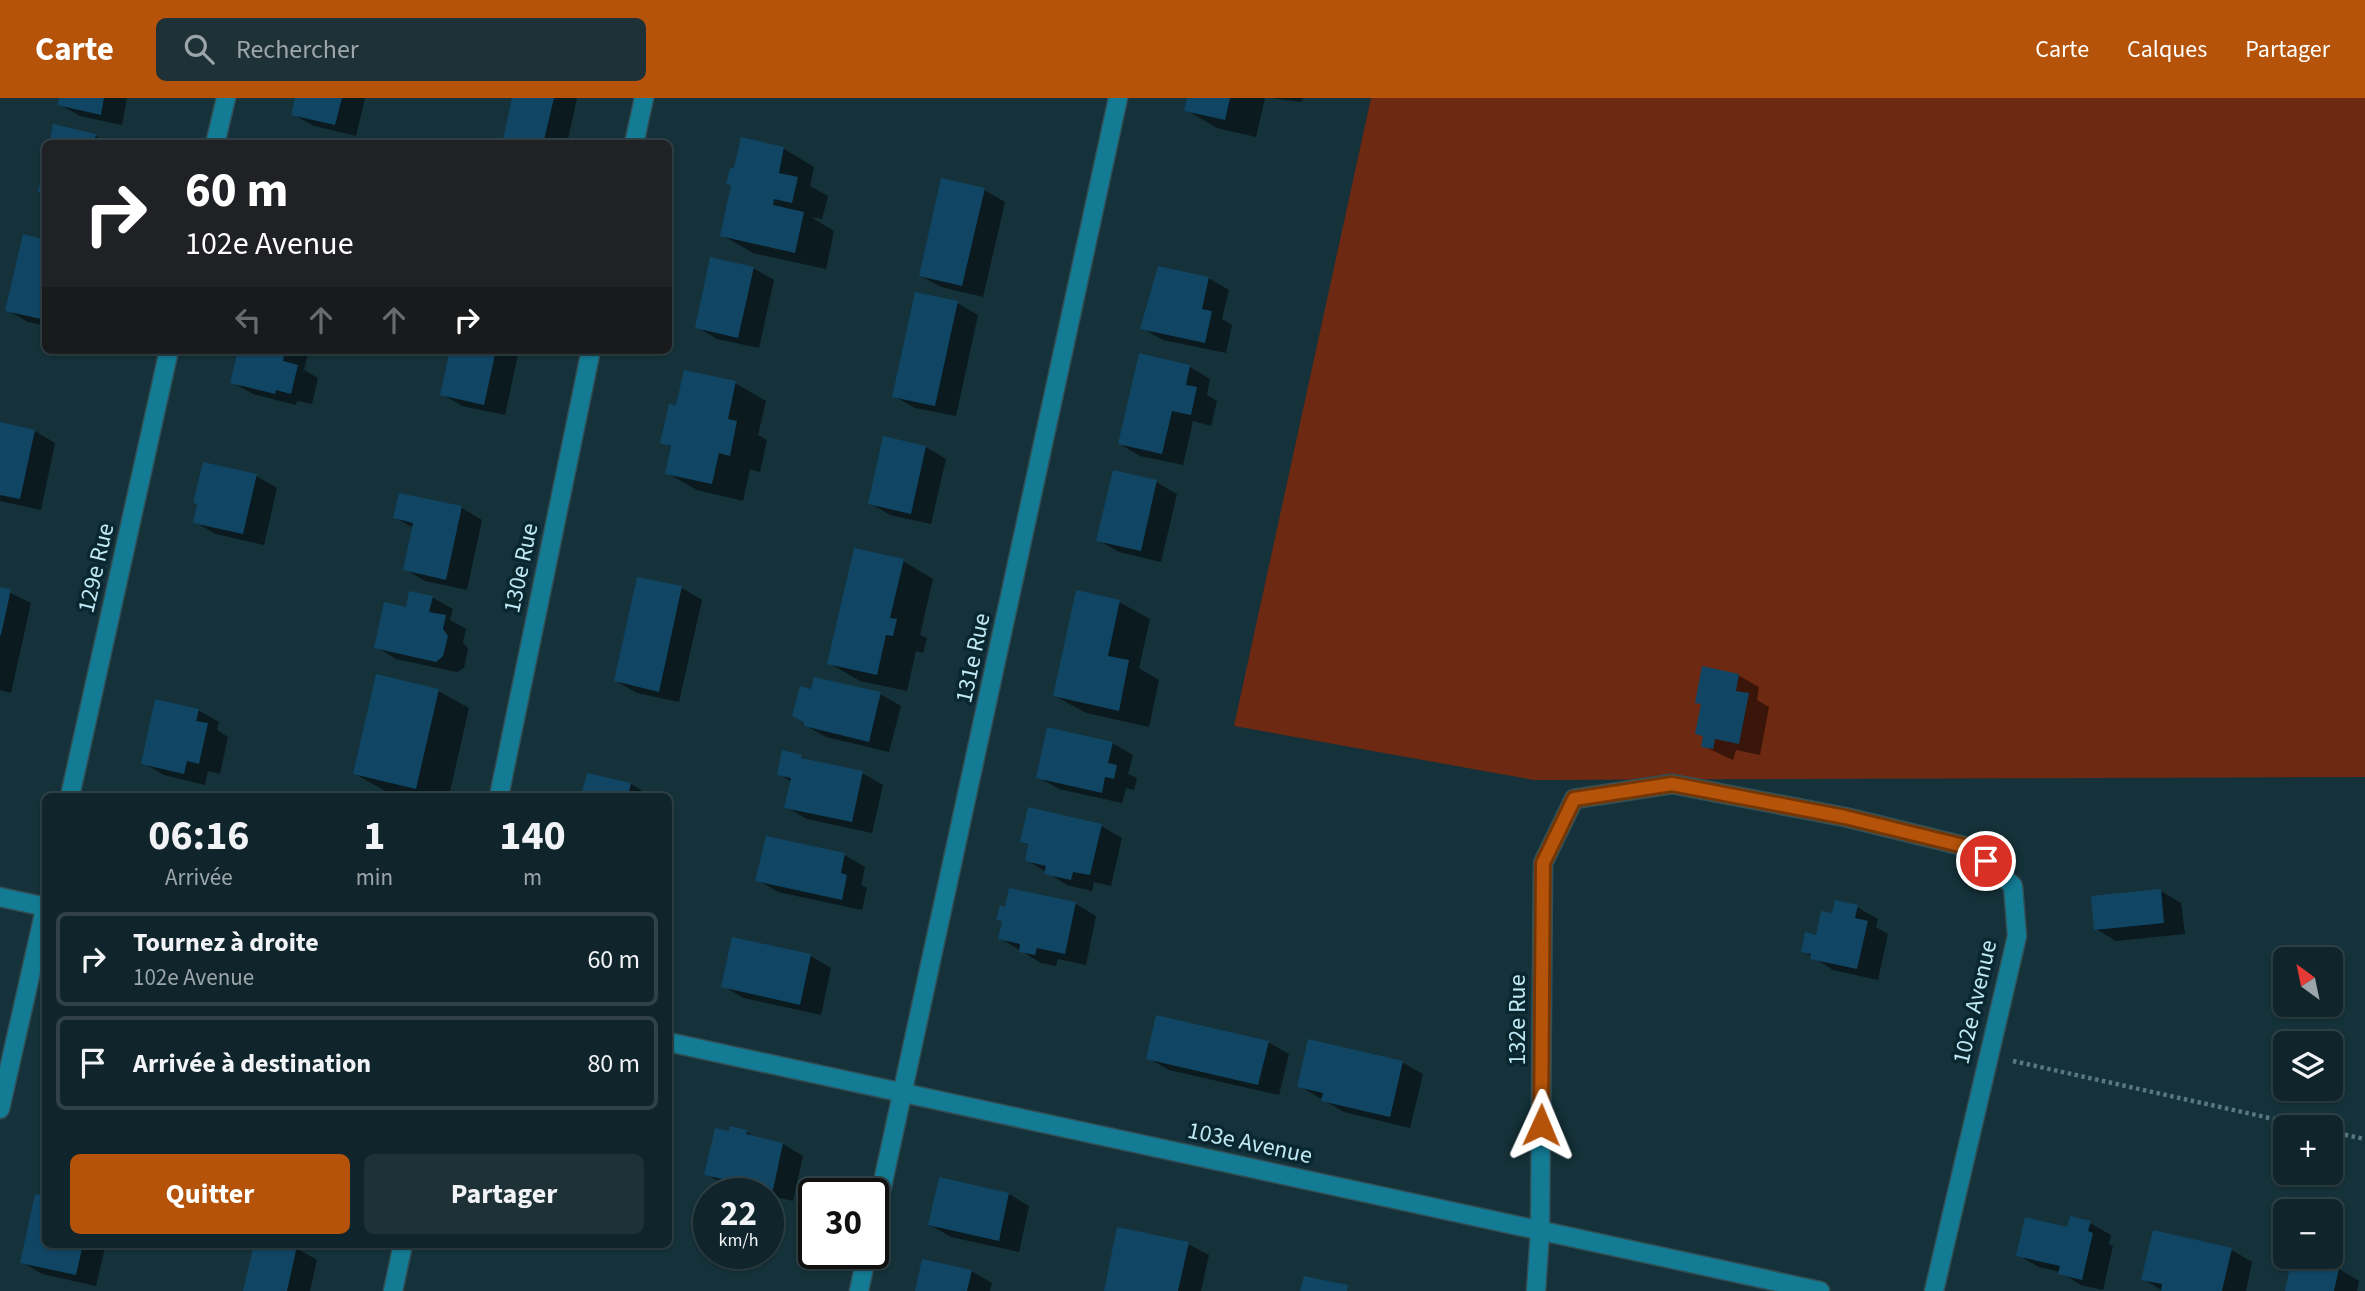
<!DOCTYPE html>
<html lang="fr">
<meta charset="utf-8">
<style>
:root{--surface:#10252b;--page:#1e3137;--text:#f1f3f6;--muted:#9ca5a9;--line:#304247;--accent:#b45309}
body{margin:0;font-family:"Source Sans 3",sans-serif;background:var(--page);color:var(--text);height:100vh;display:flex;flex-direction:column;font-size:26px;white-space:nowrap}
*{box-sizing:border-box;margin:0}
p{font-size:23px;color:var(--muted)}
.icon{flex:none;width:38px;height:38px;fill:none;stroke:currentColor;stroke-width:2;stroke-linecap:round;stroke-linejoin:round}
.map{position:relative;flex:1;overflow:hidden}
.drawer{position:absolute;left:42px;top:695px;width:630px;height:455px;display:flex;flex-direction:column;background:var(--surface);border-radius:10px;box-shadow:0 2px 5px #0004,0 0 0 2px var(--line)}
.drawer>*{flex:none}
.top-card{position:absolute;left:42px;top:42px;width:630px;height:214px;border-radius:10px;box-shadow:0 2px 5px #0004,0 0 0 2px var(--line);background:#202124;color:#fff;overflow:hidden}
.needle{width:46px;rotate:327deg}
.buttons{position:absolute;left:2273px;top:849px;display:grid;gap:14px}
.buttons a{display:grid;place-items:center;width:70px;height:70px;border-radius:10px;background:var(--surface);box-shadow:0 2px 5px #0004,0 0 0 2px var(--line);font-size:35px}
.speed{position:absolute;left:693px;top:1080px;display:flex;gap:14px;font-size:35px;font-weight:700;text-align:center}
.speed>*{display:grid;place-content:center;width:91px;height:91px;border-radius:50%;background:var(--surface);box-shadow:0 2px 5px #0004,0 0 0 2px var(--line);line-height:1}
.speed small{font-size:18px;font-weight:400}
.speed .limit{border:4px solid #111;border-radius:10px;background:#fff;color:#111}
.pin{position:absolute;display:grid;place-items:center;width:60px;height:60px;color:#fff;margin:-30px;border:4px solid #fff;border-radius:50%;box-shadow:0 2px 7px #0007}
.me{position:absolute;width:77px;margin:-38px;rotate:1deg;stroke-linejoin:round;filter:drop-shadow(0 0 5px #0008)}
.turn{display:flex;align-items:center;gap:24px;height:147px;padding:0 28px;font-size:32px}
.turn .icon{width:91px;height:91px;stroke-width:2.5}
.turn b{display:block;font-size:49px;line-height:60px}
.lanes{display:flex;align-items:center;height:66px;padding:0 28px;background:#0003;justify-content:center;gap:35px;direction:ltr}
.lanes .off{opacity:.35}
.eta{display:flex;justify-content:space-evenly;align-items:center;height:119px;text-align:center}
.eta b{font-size:42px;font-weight:700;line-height:49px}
.cta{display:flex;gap:14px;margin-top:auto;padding:14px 28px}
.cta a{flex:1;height:80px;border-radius:10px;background:var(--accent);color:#fff;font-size:28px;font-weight:700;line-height:80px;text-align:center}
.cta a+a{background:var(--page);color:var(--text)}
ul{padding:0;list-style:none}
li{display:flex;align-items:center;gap:21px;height:94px;margin:0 14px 10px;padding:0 14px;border:4px solid var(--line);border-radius:10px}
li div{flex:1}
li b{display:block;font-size:26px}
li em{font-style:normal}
header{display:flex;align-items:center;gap:42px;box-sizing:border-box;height:98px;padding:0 35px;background:var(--accent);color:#fff}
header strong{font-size:33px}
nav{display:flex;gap:38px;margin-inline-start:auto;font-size:24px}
.search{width:490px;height:63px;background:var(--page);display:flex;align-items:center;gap:18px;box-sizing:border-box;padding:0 24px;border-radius:10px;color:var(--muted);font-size:26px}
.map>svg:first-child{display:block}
</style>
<header>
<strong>Carte</strong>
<div class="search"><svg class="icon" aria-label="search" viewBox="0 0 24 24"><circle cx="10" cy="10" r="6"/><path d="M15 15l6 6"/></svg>Rechercher</div>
<nav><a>Carte</a><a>Calques</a><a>Partager</a></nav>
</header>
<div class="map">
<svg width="2365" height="1193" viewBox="0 0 2365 1193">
<rect width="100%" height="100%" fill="#153139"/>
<path fill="#6d2912" d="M1371,0H2365V679L1534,682L1234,628Z"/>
<path fill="#0007" d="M61,0H127L122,27L80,18L59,6Z
M297,0H365L356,38L314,28L293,16Z
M514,0H577L567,46H503Z
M1189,0H1265L1256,39L1217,30L1186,12Z
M1271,0H1304L1301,4Z
M96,38L109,46H50Z
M743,41L784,51L814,69L810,88L828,98L822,121L811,119L834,133L826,171L753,155L722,137Z
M984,92L1005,104L983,199L941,189L921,178Z
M46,143V228L28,224L7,212Z
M753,170L774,182L759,250L717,241L697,229Z
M1208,180L1229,192L1222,221L1232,227L1226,255L1163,242L1142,230Z
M957,205L978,217L956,318L915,310L894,298Z
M240,252H309L304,272L318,280L312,306L297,303L296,307L253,296L232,284Z
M452,252H519L505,317L462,308L442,296Z
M1140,257L1190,269L1210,281L1207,297L1217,303L1211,328L1193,323L1183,367L1140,358L1120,346Z
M735,285L766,303L758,337L767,342L760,374L750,371L743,403L697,392L667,375L673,350L662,344L677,309Z
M0,325L35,333L55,345L41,412L0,403Z
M926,349L946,361L931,426L890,417L870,405Z
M256,378L277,390L264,447L216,436L195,424Z
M1156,384L1177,396L1161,464L1119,454L1098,442Z
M400,397L462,410L482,422L467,492L425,483L405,471L414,430L395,420Z
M903,463L933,481L920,537L927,540L923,555L916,553L907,593L860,583L829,565Z
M0,490L31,505L11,595L0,592Z
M682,490L702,502L679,604L637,595L616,583Z
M432,499L453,511L450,522L466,531L463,544L468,551L464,570L457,574L396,561L376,549L407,511Z
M1119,504L1150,521L1139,570L1159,582L1149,629L1086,615L1055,598Z
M1738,577L1759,589L1757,602L1769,609L1760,657L1736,652L1733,662L1703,648L1705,640L1697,635L1703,607L1697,604Z
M438,593L469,610L449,698H407L385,693L355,676Z
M880,596L901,608L889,654L826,639L805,627Z
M198,612L219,624L217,632L228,639L220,676L208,673L205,687L164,677L143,665Z
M1112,645L1133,657L1128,676L1137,680L1134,692L1126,690L1122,705L1059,691L1038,679Z
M801,659L811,664L862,675L883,687L872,735L807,721L786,709L792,684L779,676Z
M588,677L631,686L651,698H583Z
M1101,728L1122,740L1111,788L1094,784L1092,793L1067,787L1027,762L1030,748L1022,744Z
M844,757L865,769L861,787L867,790L862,812L778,794L757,782Z
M2161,793L2181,805L2185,836L2116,843L2096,831Z
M1076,806L1096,818L1086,867L1058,861L1056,868L1041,865L1000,840L1004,824L998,821Z
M1857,809L1878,821L1876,829L1888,836L1878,882L1833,872L1803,853L1833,817Z
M734,841L811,858L831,870L821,917L744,900L723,888Z
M1268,944L1289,956L1279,997L1169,972L1148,960Z
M1402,964L1423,976L1410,1030L1344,1014L1299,988Z
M746,1034L757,1040L783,1046L803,1058L793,1103L727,1088L706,1076L730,1035Z
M1009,1096L1029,1108L1019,1154L951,1139L930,1127Z
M2090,1125L2111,1137L2109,1146L2113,1148L2103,1192L2081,1187L2060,1174L2039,1169L2018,1157L2069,1131Z
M2154,1134L2232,1152L2252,1164L2246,1193H2163L2143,1181Z
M46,1146H106L96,1188L42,1176L22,1164Z
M256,1146L296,1150L317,1162L310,1193H245Z
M1188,1146L1209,1157L1201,1193H1105Z
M2294,1161L2339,1171L2359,1183L2357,1193H2286Z
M971,1173L992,1185L990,1193H916Z"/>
<path fill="#104664" d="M59,0H104L101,17L57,7Z
M295,0H342L335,27L291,17Z
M512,0H554L543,46H502Z
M1187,0H1230L1225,22L1184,13Z
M53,26L96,36L94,46H49Z
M741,39L784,49L779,75L798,79L792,105L774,101L773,107L804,114L795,155L720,138L731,87L726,86L730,70H734Z
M44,65H46V96L38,94Z
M941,80L985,90L962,188L919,178Z
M23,136L46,142V222L5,213Z
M710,159L754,169L738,240L695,230Z
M1158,168L1209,179L1202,211L1212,213L1205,245L1140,231Z
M915,194L958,203L935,308L892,299Z
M238,252H285L283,263L298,267L291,296L276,292L275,296L230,285Z
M450,252H496L484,307L440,297Z
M1139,255L1190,267L1186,287L1197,289L1191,317L1172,313L1162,356L1118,346Z
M684,272L736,283L728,321L737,323L730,358L719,355L712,386L665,376L671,348L660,345L669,306L676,307Z
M0,324L35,332L20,401L0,397Z
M883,338L926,348L911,416L868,406Z
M203,364L257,376L243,436L193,425L197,406L193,405Z
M1113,372L1157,382L1141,453L1096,443Z
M399,395L462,408L446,482L403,472L413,425L393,420Z
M854,450L904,461L890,520L897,521L893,538L886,537L877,577L827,566Z
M637,479L682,488L659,594L614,583Z
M0,489L11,491L1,537H0Z
M1076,492L1120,502L1108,558L1129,562L1119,613L1053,598Z
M409,493L433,498L429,514L446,517L443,531L448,538L443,558L436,564L374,550L384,504L406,509Z
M1702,568L1739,576L1736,593L1749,595L1739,646L1715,641L1713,651L1701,649L1703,638L1695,636L1701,606L1695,605Z
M376,576L439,591L416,691L353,676Z
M814,579L881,594L869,644L804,628V624L792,618L800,588L811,591Z
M155,601L199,611L196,623L208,625L199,666L187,663L184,676L141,666Z
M1047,629L1113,644L1108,665L1117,667L1114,681L1105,679L1102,695L1036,680Z
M782,652L802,657L801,660L863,673L852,724L784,710L791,680L777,677Z
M587,675L631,685L628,698H581Z
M1028,709L1102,726L1090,777L1073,774L1071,782L1044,776L1046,768L1025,763L1028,746L1020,744Z
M766,738L845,755L841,775L847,777L842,802L755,783Z
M1009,790L1076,804L1065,856L1037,850L1035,857L1019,854L1020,846L998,841L1002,823L996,822L1000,807L1005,809Z
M2161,791L2164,825L2094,832L2091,798Z
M1835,802L1858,807L1855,820L1868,823L1857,871L1810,861L1811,856L1801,854L1805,834L1816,837L1821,813L1832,815Z
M732,839L811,856L800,907L721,889Z
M1156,917L1269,943L1258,987L1146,961Z
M1308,941L1403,963L1390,1019L1321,1003L1323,995L1297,989Z
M730,1028L747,1032L746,1036L783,1045L773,1092L704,1077L715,1030L729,1033Z
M939,1079L1009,1095L999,1143L928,1127Z
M35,1096L46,1098V1146H83L76,1177L20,1165Z
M2070,1118L2091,1123L2088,1133L2093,1135L2082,1182L2058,1176L2060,1168L2016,1158L2025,1119L2067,1129Z
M1117,1129L1189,1144L1178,1193H1104Z
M2153,1132L2232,1150L2222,1193H2161L2162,1186L2141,1182Z
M254,1146L297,1148L287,1193H243Z
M2292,1159L2339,1170L2334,1193H2285Z
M922,1161L972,1172L967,1193H915Z
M1304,1178L1348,1187L1347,1193H1300Z"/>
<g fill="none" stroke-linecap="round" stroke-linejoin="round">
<g stroke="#324f57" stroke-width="21">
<path id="minor" d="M215,46L226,0
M634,46L644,0
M70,698L169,252
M499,698L591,252
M0,799L46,809
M668,944L1820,1193
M0,1011L46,807
M873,1130L1118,0
M393,1193L403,1146
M859,1193L867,1155
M1536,1193L1540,1133L1543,765L1574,701L1672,686L1845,719L1972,750L2013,788L2017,838L1934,1193"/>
</g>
<path stroke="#567881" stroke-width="4.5" stroke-dasharray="3.5 3.5" stroke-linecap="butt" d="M2013,963L2310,1029
M2331,1034L2365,1041"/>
<use href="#minor" stroke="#137b93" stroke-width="18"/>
</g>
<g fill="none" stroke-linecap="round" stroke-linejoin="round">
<g stroke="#753606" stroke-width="18">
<path id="route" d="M1541,1027L1543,765L1574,701L1672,686L1845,719L1972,750L1986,763"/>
</g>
<use href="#route" stroke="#b45309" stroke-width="12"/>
</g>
<g text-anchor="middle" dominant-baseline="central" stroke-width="7" stroke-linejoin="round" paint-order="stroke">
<g font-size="24" fill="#bfe9f5" stroke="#0a272f">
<text transform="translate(96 470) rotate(-77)">129e Rue</text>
<text transform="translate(521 470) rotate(-78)">130e Rue</text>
<text transform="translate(973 560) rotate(-78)">131e Rue</text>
<text transform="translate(1975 904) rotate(-77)">102e Avenue</text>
<text transform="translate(1517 922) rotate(-90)">132e Rue</text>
<text transform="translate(1250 1045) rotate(12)">103e Avenue</text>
</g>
</g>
</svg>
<div class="buttons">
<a><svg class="needle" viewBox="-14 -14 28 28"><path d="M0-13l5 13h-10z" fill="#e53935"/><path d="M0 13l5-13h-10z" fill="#9ca5a9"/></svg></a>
<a><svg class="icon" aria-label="layers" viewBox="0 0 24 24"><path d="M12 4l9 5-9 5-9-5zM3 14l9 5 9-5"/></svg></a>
<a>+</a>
<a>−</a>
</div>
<div class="speed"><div>22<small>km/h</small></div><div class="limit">30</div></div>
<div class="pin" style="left:1986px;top:763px;background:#d93025"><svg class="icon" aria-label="arrive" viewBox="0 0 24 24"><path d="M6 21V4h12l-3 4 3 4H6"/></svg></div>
<svg class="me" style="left:1541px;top:1027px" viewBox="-20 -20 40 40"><path d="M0-17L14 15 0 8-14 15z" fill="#b45309" stroke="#fff" stroke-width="4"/></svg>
<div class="top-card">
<div class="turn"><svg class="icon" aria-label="right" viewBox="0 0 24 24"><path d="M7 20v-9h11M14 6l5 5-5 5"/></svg><div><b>60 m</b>102e Avenue</div></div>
<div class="lanes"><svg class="icon off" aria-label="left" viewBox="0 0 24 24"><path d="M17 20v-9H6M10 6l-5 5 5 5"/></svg><svg class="icon off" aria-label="ahead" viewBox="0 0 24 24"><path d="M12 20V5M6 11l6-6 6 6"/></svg><svg class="icon off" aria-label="ahead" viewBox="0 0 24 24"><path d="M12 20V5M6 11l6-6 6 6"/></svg><svg class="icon" aria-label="right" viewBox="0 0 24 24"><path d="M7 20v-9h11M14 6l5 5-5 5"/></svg></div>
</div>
<section class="drawer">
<div class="eta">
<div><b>06:16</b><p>Arrivée</p></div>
<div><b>1</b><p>min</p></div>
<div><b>140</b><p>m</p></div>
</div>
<ul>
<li><svg class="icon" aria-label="right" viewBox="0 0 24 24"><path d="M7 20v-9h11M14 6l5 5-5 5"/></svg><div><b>Tournez à droite</b><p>102e Avenue</p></div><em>60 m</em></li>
<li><svg class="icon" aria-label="arrive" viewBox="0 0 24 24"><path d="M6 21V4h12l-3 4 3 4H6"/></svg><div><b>Arrivée à destination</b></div><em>80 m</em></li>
</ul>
<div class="cta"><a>Quitter</a><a>Partager</a></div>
</section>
</div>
